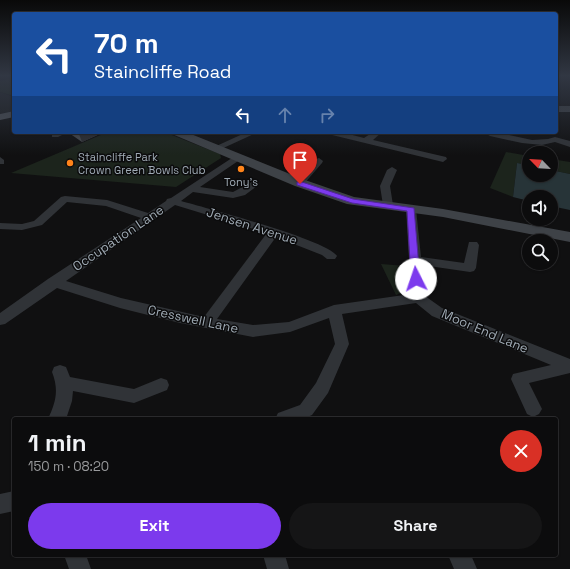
<!DOCTYPE html>
<meta charset="utf-8">
<style>
:root{--surface:#0c0c0d;--page:#151516;--text:#f1f3f6;--muted:#9a9b9d;--line:#2c2c2e;--accent:#7c3aed}
body{margin:0;font-family:"Space Grotesk",sans-serif;background:var(--page);color:var(--text);height:100vh;display:flex;flex-direction:column;font-size:15px;white-space:nowrap}
*{box-sizing:border-box;margin:0}
p{font-size:13px;color:var(--muted)}
.icon{flex:none;width:22px;height:22px;fill:none;stroke:currentColor;stroke-width:2;stroke-linecap:round;stroke-linejoin:round}
.map{position:relative;flex:1;overflow:hidden}
.panel{position:absolute;left:12px;top:417px;width:546px;height:140px;display:flex;flex-direction:column;background:var(--surface);border-radius:4px;box-shadow:0 1px 3px #0004,0 0 0 1px var(--line)}
.panel>*{flex:none}
.guide{position:absolute;left:12px;top:12px;width:546px;height:122px;border-radius:4px;box-shadow:0 1px 3px #0004,0 0 0 1px var(--line);background:#1a4fa0;color:#fff;overflow:hidden}
.needle{width:26px;rotate:295deg}
.buttons{position:absolute;left:522px;top:146px;display:grid;gap:8px}
.buttons a{display:grid;place-items:center;width:36px;height:36px;border-radius:50%;background:var(--surface);box-shadow:0 1px 3px #0004,0 0 0 1px var(--line);font-size:20px}
.pin{position:absolute;display:grid;place-items:center;width:34px;height:34px;color:#fff;margin:-41px -17px;border-radius:50% 50% 50% 0;rotate:-45deg;box-shadow:0 0 4px #0007}
.pin .icon{rotate:45deg}
.me{position:absolute;width:44px;margin:-22px;rotate:356deg;stroke-linejoin:round;filter:drop-shadow(0 0 3px #0008)}
.turn{display:flex;align-items:center;gap:14px;height:84px;padding:0 16px;font-size:18px}
.turn .icon{width:52px;height:52px;stroke-width:2.5}
.turn b{display:block;font-size:28px;line-height:34px}
.lanes{display:flex;align-items:center;height:38px;padding:0 16px;background:#0003;justify-content:center;gap:20px;direction:ltr}
.lanes .off{opacity:.35}
.round{display:grid;place-items:center;flex:none;width:42px;height:42px;border-radius:21px;background:var(--page)}
.summary{display:flex;align-items:center;justify-content:space-between;height:68px;padding:0 16px}
h1{font-size:24px;font-weight:600;line-height:30px}
.cta{display:flex;gap:8px;margin-top:auto;padding:8px 16px}
.cta a{flex:1;height:46px;border-radius:24px;background:var(--accent);color:#fff;font-size:16px;font-weight:600;line-height:46px;text-align:center}
.cta a+a{background:var(--page);color:var(--text)}
.map>svg:first-child{display:block}
</style>
<div class="map">
<svg width="570" height="569" viewBox="0 0 570 569">
<rect width="100%" height="100%" fill="#101011"/>
<path fill="#1b1c1e" d="M0,92L14,97V111L0,114Z"/>
<path fill="#1c241c" d="M14,78V96L0,92V81Z
M108,132H164L220,154L221,158L176,187L11,173Z
M506,152L529,156V165L517,163L513,197L490,188Z
M551,159L570,162V174L551,170Z
M381,264L406,266L408,286L406,291L396,295Z"/>
<path fill="#273438" d="M517,163L529,165V175H551V170L570,174V210L551,206V197H529V201L513,197Z"/>
<g fill="none" stroke-linecap="round" stroke-linejoin="round">
<path fill="#303337" fill-rule="evenodd" d="M56,132H68L58,137H52V133Z
M247,132H258L219,150H213L212,148Z
M327,132H341L364,138L373,132H382L373,140L446,157L447,159L443,162L328,134Z
M483,132H495L532,140L548,139L555,137L570,141V147L555,142L542,145L522,143L490,136Z
M238,154L242,157L241,159L200,187L233,192L254,181L257,182L259,184L257,186L245,195L233,198L193,192L181,201C206,208 327,240 337,256L335,259H327L322,255L276,237L217,319L253,325L289,322L334,305L411,294L406,209L407,207H415L416,209L421,257L464,263L469,242H477L479,245L476,268L474,271L470,272L422,265L425,296L442,308L570,359V373L529,383L542,409L539,414L533,417L527,414L511,379L513,374L551,365L432,316L416,303L342,314L349,344L328,393L312,415L303,419H275L278,413L300,405L316,383L335,344L329,318L290,332L253,337L180,323L120,308L57,288L5,324L0,325V313L48,279L141,218L106,206L67,202L42,225L22,230L0,229V223L22,224L34,221L61,197L65,196L107,200L148,213L166,201L167,199L171,198ZM175,205L267,233L204,317L121,298L66,281Z
M0,157L4,160V164H0Z
M319,158L323,161L322,163L303,185H297L295,183L297,181L316,159Z
M392,167L397,170L390,186L393,205L388,208L383,205L380,186L387,170Z
M60,365L66,367L70,377L134,389L161,378L167,380L169,385L167,390L134,403L73,391L72,401L66,419H48C56,402 59,390 52,372L54,367Z
M14,491V511L0,514V494Z
M64,555H86L91,569H69Z
M263,555H285L289,569H267Z
M448,555H471L477,569H454Z"/>
<path fill="#3e4247" fill-rule="evenodd" d="M556,106H570V112H556Z
M170,132H186L305,180L354,197L443,209L570,232V242L443,217L347,204L295,186L172,134Z"/>
<path fill="#4c5056" fill-rule="evenodd" d="M14,111V117L0,120V114Z"/>
</g>
<path fill="#45484c" d="M69,132H104L82,142L69,133Z"/>
<path fill="#2c2d30" d="M83,132H104L82,142L79,134Z"/>
<path fill="#4e5357" stroke="#5b6066" d="M77,132H83L79,134Z"/>
<linearGradient id="sky" x2="0" y2="1"><stop stop-color="#090909"/><stop offset="0.49" stop-color="#313743"/><stop offset="1" stop-color="#313743" stop-opacity="0"/></linearGradient>
<rect width="570" height="155" fill="url(#sky)"/>
<path fill="#7c3aed" stroke="#51269a" d="M297,182H302L353,199L414,208L420,279L419,282H412L411,279L407,211L352,203L297,185Z"/>
<g fill="#ff841a" stroke="#0b0b0c" stroke-width="1.5">
<circle cx="70" cy="163" r="4"/>
<circle cx="241" cy="169" r="4"/>
</g>
<g text-anchor="middle" dominant-baseline="central" stroke-width="3" stroke-linejoin="round" paint-order="stroke">
<g font-size="11" fill="#9faab4" stroke="#0b0b0c" text-anchor="start">
<text x="78" y="157">Staincliffe Park<tspan x="78" dy="13">Crown Green Bowls Club</tspan></text>
<text x="241" y="182" text-anchor="middle">Tony's</text>
</g>
<g font-size="13" fill="#9faab4" stroke="#0b0b0c">
<text transform="translate(252 226) rotate(18)">Jensen Avenue</text>
<text transform="translate(118 238) rotate(-34)">Occupation Lane</text>
<text transform="translate(193 319) rotate(12)">Cresswell Lane</text>
<text transform="translate(485 331) rotate(23)">Moor End Lane</text>
</g>
</g>
</svg>
<div class="buttons">
<a><svg class="needle" viewBox="-14 -14 28 28"><path d="M0-13l5 13h-10z" fill="#e53935"/><path d="M0 13l5-13h-10z" fill="#9a9b9d"/></svg></a>
<a><svg class="icon" aria-label="sound" viewBox="0 0 24 24"><path d="M4 9h4l5-4v14l-5-4H4zM17 9q2 3 0 6"/></svg></a>
<a><svg class="icon" aria-label="search" viewBox="0 0 24 24"><circle cx="10" cy="10" r="6"/><path d="M15 15l6 6"/></svg></a>
</div>
<div class="pin" style="left:300px;top:184px;background:#d93025"><svg class="icon" aria-label="arrive" viewBox="0 0 24 24"><path d="M6 21V4h12l-3 4 3 4H6"/></svg></div>
<svg class="me" style="left:416px;top:279px" viewBox="-20 -20 40 40"><circle r="19" fill="#fff"/><path d="M0-13L10 11 0 6-10 11z" fill="#7c3aed"/></svg>
<div class="guide">
<div class="turn"><svg class="icon" aria-label="left" viewBox="0 0 24 24"><path d="M17 20v-9H6M10 6l-5 5 5 5"/></svg><div><b>70 m</b>Staincliffe Road</div></div>
<div class="lanes"><svg class="icon" aria-label="left" viewBox="0 0 24 24"><path d="M17 20v-9H6M10 6l-5 5 5 5"/></svg><svg class="icon off" aria-label="ahead" viewBox="0 0 24 24"><path d="M12 20V5M6 11l6-6 6 6"/></svg><svg class="icon off" aria-label="right" viewBox="0 0 24 24"><path d="M7 20v-9h11M14 6l5 5-5 5"/></svg></div>
</div>
<section class="panel">
<div class="summary"><div><h1>1 min</h1><p>150 m · 08:20</p></div><a class="round" style="background:#d93025;color:#fff"><svg class="icon" aria-label="close" viewBox="0 0 24 24"><path d="M6 6l12 12M18 6L6 18"/></svg></a></div>
<div class="cta"><a>Exit</a><a>Share</a></div>
</section>
</div>
